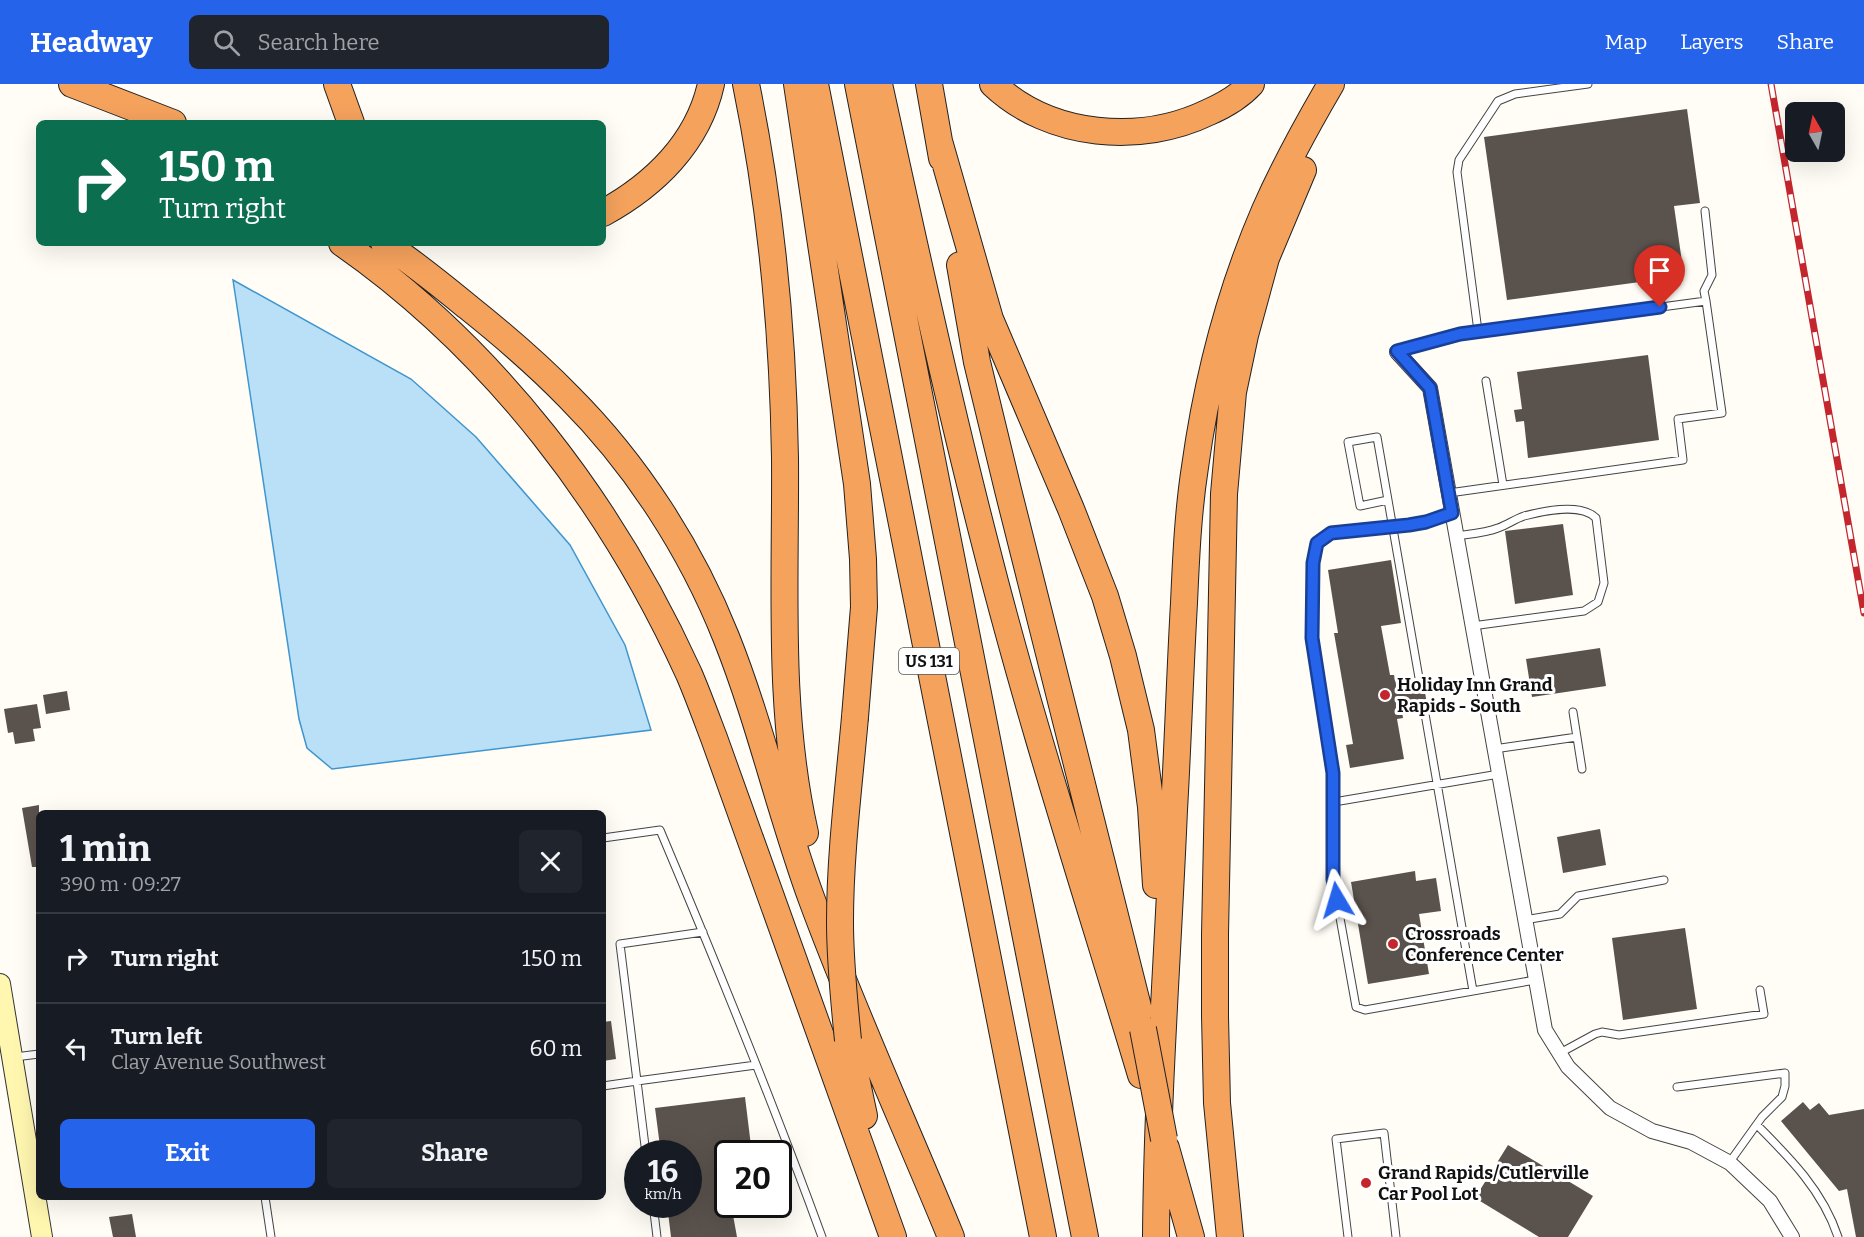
<!DOCTYPE html>
<meta charset="utf-8">
<style>
:root{--surface:#171b24;--page:#20242c;--text:#f1f3f6;--muted:#9ea1a6;--line:#363941;--accent:#2563eb}
body{margin:0;font-family:Bitter,serif;background:var(--page);color:var(--text);height:100vh;display:flex;flex-direction:column;font-size:22px;white-space:nowrap}
*{box-sizing:border-box;margin:0}
p{font-size:20px;color:var(--muted)}
.icon{flex:none;width:33px;height:33px;fill:none;stroke:currentColor;stroke-width:2;stroke-linecap:round;stroke-linejoin:round}
.map{position:relative;flex:1;overflow:hidden}
.sheet{position:absolute;left:36px;top:726px;width:570px;height:390px;display:flex;flex-direction:column;background:var(--surface);border-radius:9px;box-shadow:0 6px 24px #0002}
.sheet>*{flex:none}
.banner{position:absolute;left:36px;top:36px;width:570px;height:126px;border-radius:9px;box-shadow:0 6px 24px #0002;background:#0b6e4f;color:#fff;overflow:hidden}
.needle{width:39px;rotate:351deg}
.tools{position:absolute;left:1785px;top:18px;display:grid;gap:12px}
.tools a{display:grid;place-items:center;width:60px;height:60px;border-radius:9px;background:var(--surface);box-shadow:0 6px 24px #0002;font-size:30px}
.speed{position:absolute;left:624px;top:1056px;display:flex;gap:12px;font-size:30px;font-weight:700;text-align:center}
.speed>*{display:grid;place-content:center;width:78px;height:78px;border-radius:50%;background:var(--surface);box-shadow:0 6px 24px #0002;line-height:1}
.speed small{font-size:15px;font-weight:400}
.speed .limit{border:3px solid #111;border-radius:9px;background:#fff;color:#111}
.pin{position:absolute;display:grid;place-items:center;width:51px;height:51px;color:#fff;margin:-62px -26px;border-radius:50% 50% 50% 0;rotate:-45deg;box-shadow:0 0 6px #0007}
.pin .icon{rotate:45deg}
.me{position:absolute;width:66px;margin:-33px;rotate:353deg;stroke-linejoin:round;filter:drop-shadow(0 0 4px #0008)}
.turn{display:flex;align-items:center;gap:21px;height:126px;padding:0 24px;font-size:27px}
.turn .icon{width:78px;height:78px;stroke-width:2.5}
.turn b{display:block;font-size:42px;line-height:51px}
.round{display:grid;place-items:center;flex:none;width:63px;height:63px;border-radius:9px;background:var(--page)}
.summary{display:flex;align-items:center;justify-content:space-between;height:102px;padding:0 24px}
h1{font-size:36px;font-weight:700;line-height:45px}
.button{display:flex;gap:12px;margin-top:auto;padding:12px 24px}
.button a{flex:1;height:69px;border-radius:9px;background:var(--accent);color:#fff;font-size:24px;font-weight:700;line-height:69px;text-align:center}
.button a+a{background:var(--page);color:var(--text)}
ul{padding:0;list-style:none}
li{display:flex;align-items:center;gap:18px;height:90px;padding:0 24px;border-top:2px solid var(--line)}
li div{flex:1}
li b{display:block;font-size:22px}
li em{font-style:normal}
header{display:flex;align-items:center;gap:36px;box-sizing:border-box;height:84px;padding:0 30px;background:var(--accent);color:#fff}
header strong{font-size:28px}
nav{display:flex;gap:33px;margin-inline-start:auto;font-size:21px}
.search{width:420px;height:54px;background:var(--page);display:flex;align-items:center;gap:15px;box-sizing:border-box;padding:0 21px;border-radius:9px;color:var(--muted);font-size:22px}
.map>svg:first-child{display:block}
</style>
<header>
<strong>Headway</strong>
<div class="search"><svg class="icon" aria-label="search" viewBox="0 0 24 24"><circle cx="10" cy="10" r="6"/><path d="M15 15l6 6"/></svg>Search here</div>
<nav><a>Map</a><a>Layers</a><a>Share</a></nav>
</header>
<div class="map">
<svg width="1864" height="1153" viewBox="0 0 1864 1153">
<rect width="100%" height="100%" fill="#fffdf5"/>
<path fill="#b9e0f7" stroke="#3f96cf" stroke-width="1.5" d="M233,196L411,295L476,353L570,461L625,561L651,646L332,685L307,664L299,635Z"/>
<path fill="#5a524d" d="M1687,25L1700,119L1674,122L1684,192L1507,216L1484,53Z
M1648,271L1659,356L1528,374L1524,337L1516,338L1514,326L1522,325L1517,288Z
M1563,440L1573,511L1515,520L1505,447Z
M1391,476L1401,539L1381,542L1390,591H1394L1396,600L1414,597L1419,600L1423,597L1427,620L1422,619L1418,624L1402,627L1403,634L1397,635L1404,675L1350,684L1346,661L1353,660L1334,549H1338L1328,486Z
M1600,564L1606,602L1532,613L1526,575Z
M67,607L70,626L46,630L43,611Z
M37,620L41,644L33,645L35,657L15,660L13,648L8,649L4,625Z
M39,721V783H32L22,724Z
M1600,745L1606,781L1563,789L1557,753Z
M1415,787L1416,797L1436,794L1441,827L1419,830L1429,890L1368,900L1351,798Z
M1685,844L1697,925L1623,936L1612,854Z
M611,937L616,975L603,977V938Z
M745,1013L752,1070H728V1120H731L737,1153H671L667,1120H688V1070H661L655,1024Z
M1803,1018L1810,1026L1819,1019L1829,1031L1864,1025V1153H1856L1847,1105L1839,1107L1781,1037Z
M1508,1061L1593,1112L1568,1153H1539L1475,1114Z
M132,1130L136,1153H113L109,1133Z"/>
<g fill="none" stroke-linecap="round" stroke-linejoin="round">
<g stroke="#444" stroke-width="9">
<path id="service" d="M1705,127L1712,191L1704,207L1706,217
M1478,247L1457,88L1459,76L1498,17L1515,10L1588,0
M1397,267L1460,250L1706,217L1722,329L1678,335L1683,376L1449,409
M1486,297L1503,401
M1388,416L1360,422L1348,358L1377,353C1391,433 1405,514 1419,594
M1452,429L1426,438L1392,443L1364,444L1331,449L1317,459L1313,479V554L1333,689V795L1356,923L1365,926L1535,896
M1456,452C1470,450 1486,449 1498,444C1507,441 1515,435 1524,432C1543,427 1581,419 1596,434L1604,499L1598,518L1584,527L1472,542
M1424,624L1473,907
M1573,628L1582,685
M1494,665L1577,653
M1334,718L1499,690
M603,754L660,746C717,881 772,1016 822,1153
M1524,836L1560,830L1578,812L1664,796
M703,848L620,860L637,997L756,981
M1560,969L1595,950L1602,948L1619,951L1764,930L1760,906
M15,973L39,970
M603,1002L637,997L646,1070
M1677,1003L1785,989V1002L1782,1013L1762,1033L1729,1079
M1757,1041C1790,1074 1823,1107 1838,1153
M265,1113L271,1153
M653,1120L657,1153
M1348,1153L1336,1055L1384,1049L1396,1153"/>
</g>
<g stroke="#444" stroke-width="16">
<path id="minor" d="M1397,268L1430,304L1545,946L1568,983L1610,1024L1652,1047L1691,1058L1730,1079L1770,1117L1792,1153"/>
</g>
<g stroke="#333" stroke-width="22">
<path id="secondary" d="M0,900L42,1153"/>
</g>
<g stroke="#222" stroke-width="28">
<path id="motorway" d="M72,0L173,39
M337,0L351,39
M746,0C771,122 783,249 785,374C786,499 777,626 805,749
M797,0L857,400L863,475L864,523L855,633
M815,0L1043,1153
M858,0L1085,1153
M879,0C913,156 947,312 987,467C1032,644 1089,817 1141,991
M929,0L942,74
M993,0C1050,54 1141,61 1209,28C1225,21 1240,12 1251,0
M939,57L990,235L1071,425L1105,512L1123,572L1141,646L1151,723L1156,801
M603,129C654,101 698,59 711,0
M342,159C495,266 612,421 689,590C698,611 706,633 714,654L893,1153
M384,159C413,178 441,201 468,223C503,251 538,281 569,313C636,380 691,465 726,553C760,638 780,729 812,816C854,930 905,1041 951,1153
M960,181L977,278L1008,406L1139,927
M848,956L864,1032
M1166,1064L1191,1153
M1156,1153C1157,1011 1168,868 1174,726C1178,657 1180,588 1184,519C1186,474 1188,428 1195,383C1207,296 1230,207 1265,126C1284,83 1307,41 1331,0
M1230,1153L1217,1019L1215,932V850L1224,410L1233,308L1245,251L1266,174L1303,86"/>
</g>
<use href="#service" stroke="#fff" stroke-width="7"/>
<use href="#minor" stroke="#fff" stroke-width="14"/>
<use href="#secondary" stroke="#fff6b0" stroke-width="20"/>
<use href="#motorway" stroke="#f5a25d" stroke-width="26"/>
<g stroke="#c4262e" stroke-width="7">
<path id="rail" d="M1771,0L1864,529"/>
</g>
<use href="#rail" stroke="#fff" stroke-width="4.5" stroke-dasharray="14" stroke-linecap="butt"/>
<g stroke="#222" stroke-width="28" stroke-linecap="butt">
<path id="motorway-bridge" d="M1143,945L1164,1055
M848,956C844,917 840,878 840,838C840,770 849,701 855,633"/>
</g>
<use href="#motorway-bridge" stroke="#f5a25d" stroke-width="26"/>
</g>
<g fill="none" stroke-linecap="round" stroke-linejoin="round">
<g stroke="#184099" stroke-width="15">
<path id="route" d="M1337,816L1333,795V689L1312,554L1313,479L1317,459L1331,449L1409,441L1426,438L1452,429L1430,304L1397,267L1460,250L1660,223"/>
</g>
<use href="#route" stroke="#2563eb" stroke-width="10"/>
</g>
<g fill="#c4262e" stroke="#fff" stroke-width="2">
<circle cx="1385" cy="611" r="6"/>
<circle cx="1393" cy="860" r="6"/>
<circle cx="1366" cy="1099" r="6"/>
</g>
<g text-anchor="middle" dominant-baseline="central" stroke-width="6" stroke-linejoin="round" paint-order="stroke">
<rect fill="#fff" stroke="#585858" stroke-width="1.5" x="899" y="564" width="60" height="26" rx="4.5"/>
<g font-size="16" font-weight="bold" fill="#111">
<text x="929" y="577">US 131</text>
</g>
<g font-size="18" font-weight="bold" fill="#111" stroke="#fff" text-anchor="start">
<text x="1397" y="601">Holiday Inn Grand<tspan x="1397" dy="21">Rapids - South</tspan></text>
<text x="1405" y="850">Crossroads<tspan x="1405" dy="21">Conference Center</tspan></text>
<text x="1378" y="1089">Grand Rapids/Cutlerville<tspan x="1378" dy="21">Car Pool Lot</tspan></text>
</g>
</g>
</svg>
<div class="tools">
<a><svg class="needle" viewBox="-14 -14 28 28"><path d="M0-13l5 13h-10z" fill="#e53935"/><path d="M0 13l5-13h-10z" fill="#9ea1a6"/></svg></a>
</div>
<div class="speed"><div>16<small>km/h</small></div><div class="limit">20</div></div>
<div class="pin" style="left:1660px;top:223px;background:#d93025"><svg class="icon" aria-label="arrive" viewBox="0 0 24 24"><path d="M6 21V4h12l-3 4 3 4H6"/></svg></div>
<svg class="me" style="left:1337px;top:816px" viewBox="-20 -20 40 40"><path d="M0-17L14 15 0 8-14 15z" fill="#2563eb" stroke="#fff" stroke-width="4"/></svg>
<div class="banner">
<div class="turn"><svg class="icon" aria-label="right" viewBox="0 0 24 24"><path d="M7 20v-9h11M14 6l5 5-5 5"/></svg><div><b>150 m</b>Turn right</div></div>
</div>
<section class="sheet">
<div class="summary"><div><h1>1 min</h1><p>390 m · 09:27</p></div><a class="round"><svg class="icon" aria-label="close" viewBox="0 0 24 24"><path d="M6 6l12 12M18 6L6 18"/></svg></a></div>
<ul>
<li><svg class="icon" aria-label="right" viewBox="0 0 24 24"><path d="M7 20v-9h11M14 6l5 5-5 5"/></svg><div><b>Turn right</b></div><em>150 m</em></li>
<li><svg class="icon" aria-label="left" viewBox="0 0 24 24"><path d="M17 20v-9H6M10 6l-5 5 5 5"/></svg><div><b>Turn left</b><p>Clay Avenue Southwest</p></div><em>60 m</em></li>
</ul>
<div class="button"><a>Exit</a><a>Share</a></div>
</section>
</div>
